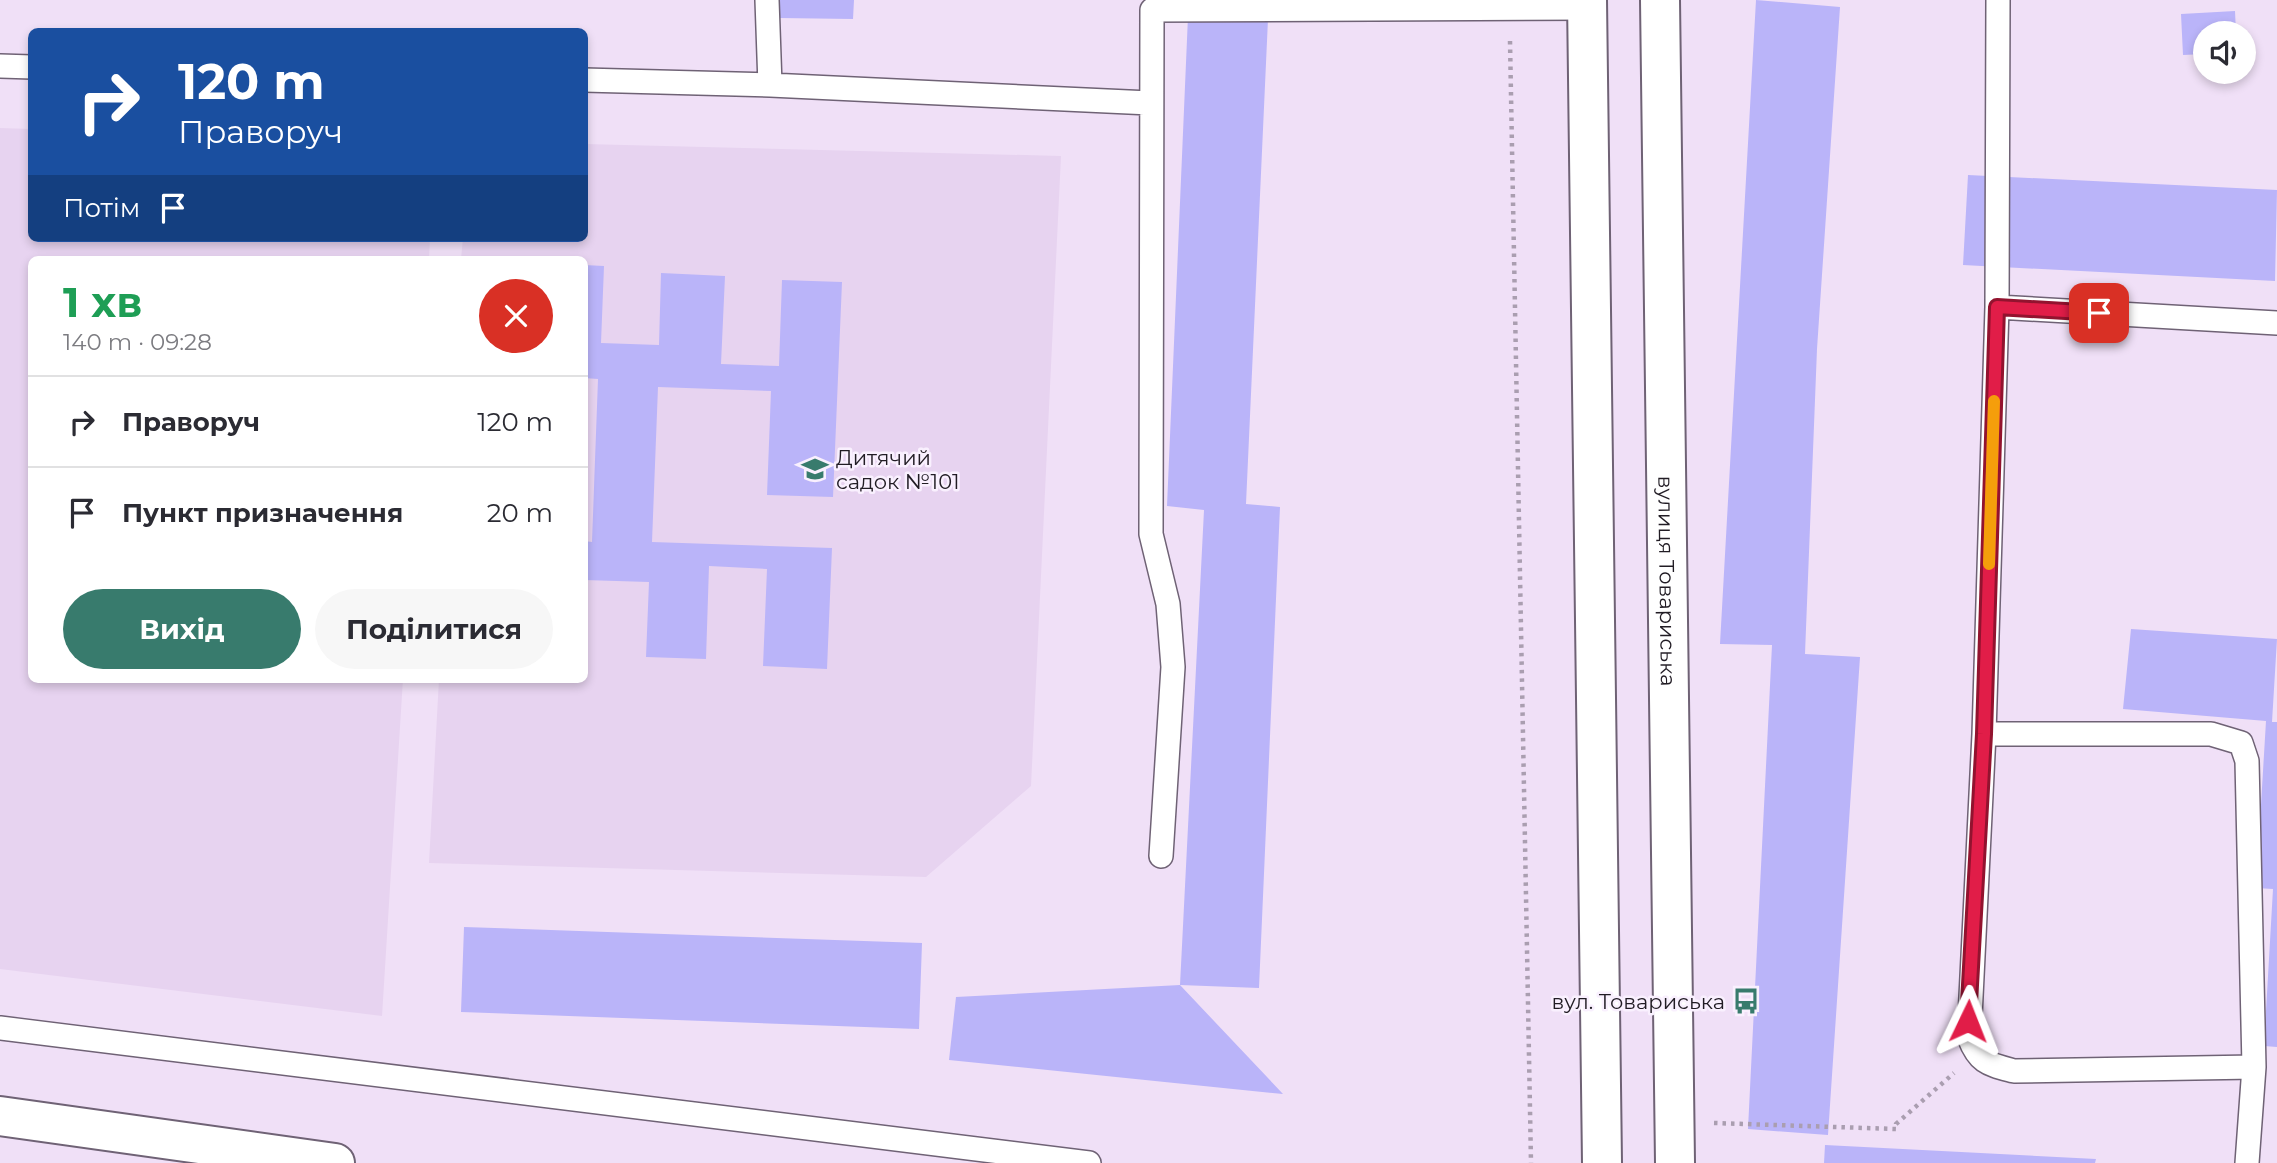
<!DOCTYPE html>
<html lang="uk">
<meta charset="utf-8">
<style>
:root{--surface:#fff;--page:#f7f7f7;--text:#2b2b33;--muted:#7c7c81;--line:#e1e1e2;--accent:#387b6d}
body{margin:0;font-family:Montserrat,sans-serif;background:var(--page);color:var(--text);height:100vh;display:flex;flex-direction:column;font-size:26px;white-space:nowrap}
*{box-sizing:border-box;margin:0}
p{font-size:23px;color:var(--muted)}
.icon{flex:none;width:38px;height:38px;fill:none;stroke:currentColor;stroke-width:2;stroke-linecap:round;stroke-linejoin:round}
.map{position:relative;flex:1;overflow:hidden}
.details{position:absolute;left:28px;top:256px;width:560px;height:427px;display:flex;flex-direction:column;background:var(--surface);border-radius:10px;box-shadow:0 4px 10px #0003}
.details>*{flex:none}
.top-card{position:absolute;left:28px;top:28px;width:560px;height:214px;border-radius:10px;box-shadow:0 4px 10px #0003;background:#1a4fa0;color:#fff;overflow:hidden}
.controls{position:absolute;left:2193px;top:21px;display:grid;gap:14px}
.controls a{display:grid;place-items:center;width:63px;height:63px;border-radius:50%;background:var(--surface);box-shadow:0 4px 10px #0003;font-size:35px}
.pin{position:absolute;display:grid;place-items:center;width:60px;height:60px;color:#fff;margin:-30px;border-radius:14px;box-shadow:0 4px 10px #0006}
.me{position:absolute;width:77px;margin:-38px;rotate:2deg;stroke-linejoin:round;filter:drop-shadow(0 0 5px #0008)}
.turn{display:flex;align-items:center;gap:24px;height:147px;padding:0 35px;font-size:32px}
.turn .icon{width:91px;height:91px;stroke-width:2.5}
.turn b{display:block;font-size:49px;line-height:60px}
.then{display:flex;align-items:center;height:66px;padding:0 35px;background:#0003;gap:14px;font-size:26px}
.round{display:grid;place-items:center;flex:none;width:74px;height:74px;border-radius:37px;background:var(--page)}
.summary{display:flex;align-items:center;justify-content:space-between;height:119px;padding:0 35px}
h1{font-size:42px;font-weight:700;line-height:52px;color:#1e9e55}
.primary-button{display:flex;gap:14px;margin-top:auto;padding:14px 35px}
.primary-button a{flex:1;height:80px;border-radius:42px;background:var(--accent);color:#fff;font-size:28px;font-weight:700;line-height:80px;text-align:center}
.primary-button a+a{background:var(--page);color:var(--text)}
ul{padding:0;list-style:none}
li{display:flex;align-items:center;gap:21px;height:91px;padding:0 35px;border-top:2px solid var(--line)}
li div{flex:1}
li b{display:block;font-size:26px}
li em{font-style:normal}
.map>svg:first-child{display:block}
</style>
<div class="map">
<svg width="2277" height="1163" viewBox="0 0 2277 1163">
<rect width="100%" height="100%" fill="#f0e0f7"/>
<path fill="#e7d3f0" d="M0,128L31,129L32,238H430L429,259H32V679H403L382,1016L0,969Z
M585,144L1061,156L1031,786L926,877L429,863L439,679H584V259H461L463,238H584Z"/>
<path fill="#bab4f9" d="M779,0H854L853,19L779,18Z
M1756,0L1840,7L1817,349L1805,654L1860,657L1828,1135L1748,1129L1772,645L1720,644Z
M2235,11L2236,33H2205V54L2183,55L2181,14Z
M1188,16L1268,19L1246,504L1280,507L1259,988L1180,985L1204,510L1167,506Z
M1968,175L2277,190L2275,281L1963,265Z
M584,265L604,266L601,343L659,345L661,273L725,276L721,364L779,366L782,280L842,282L833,497L767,495L771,391L658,387L652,542L832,548L827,669L763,666L767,569L709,566L706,659L646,657L649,582L584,580V541L592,542L598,379L584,378Z
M2131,629L2277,639L2272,722H2277V1047L2264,1046L2273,889L2256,888L2266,721L2123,709Z
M464,927L922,943L919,1029L461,1012Z
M1180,985L1283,1094L949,1060L956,997Z
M1825,1145L2096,1159L2095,1163H1824Z"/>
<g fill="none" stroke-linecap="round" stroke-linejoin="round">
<g stroke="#6f6275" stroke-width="26">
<path id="lane" d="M767,0L770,85
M1998,0L1997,307L1984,734L1969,1037C1979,1063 1988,1064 2014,1071L2254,1067L2247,1163
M0,66L32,67
M584,80L770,85L1150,103
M1997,307L2277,323
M1984,734H2211L2241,743L2247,761L2254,1067
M1161,856L1173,667L1168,604L1151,534L1152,10L1587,8
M0,1028L1089,1163"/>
</g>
<g stroke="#6f6275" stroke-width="42">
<g id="secondary">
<path d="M1587,0L1602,1163"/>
<path id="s1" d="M1660,0L1675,1163"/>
<path d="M0,1116L335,1163"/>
</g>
</g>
<path stroke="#aa9eb0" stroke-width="4.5" stroke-dasharray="3.5 5" stroke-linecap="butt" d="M1510,41L1531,1163
M1714,1123L1896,1129V1124L1954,1073"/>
<use href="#lane" stroke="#fff" stroke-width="23"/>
<use href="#secondary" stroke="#fff" stroke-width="38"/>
</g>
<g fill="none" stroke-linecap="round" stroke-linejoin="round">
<g stroke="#92132f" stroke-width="18">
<path id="route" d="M1968,1021L1984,734L1997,307L2099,313"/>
</g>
<use href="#route" stroke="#e11d48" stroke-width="12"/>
<path stroke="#f59e0b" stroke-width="12" d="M1989,564L1994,401"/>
</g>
<defs>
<g id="school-bare" transform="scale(2.1)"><path d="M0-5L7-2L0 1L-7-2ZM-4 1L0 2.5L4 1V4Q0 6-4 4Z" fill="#387b6d" stroke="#f9f0fe" stroke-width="2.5" paint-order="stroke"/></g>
<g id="bus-bare" transform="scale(2.1)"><path d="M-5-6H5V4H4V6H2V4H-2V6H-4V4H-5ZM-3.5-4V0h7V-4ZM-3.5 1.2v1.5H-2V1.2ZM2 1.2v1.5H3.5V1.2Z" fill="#387b6d" stroke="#f9f0fe" stroke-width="2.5" paint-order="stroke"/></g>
</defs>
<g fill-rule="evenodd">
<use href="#school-bare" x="815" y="469"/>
<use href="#bus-bare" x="1746" y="1001"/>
</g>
<g text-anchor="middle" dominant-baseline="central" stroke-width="5" stroke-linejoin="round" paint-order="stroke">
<g font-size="21" fill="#211c24" stroke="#f9f0fe" text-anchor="start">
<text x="836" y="457">Дитячий<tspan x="836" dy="24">садок №101</tspan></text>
<text x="1725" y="1001" text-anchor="end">вул. Товариська</text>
</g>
<g font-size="21" fill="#211c24" stroke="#f9f0fe">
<text stroke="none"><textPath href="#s1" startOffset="581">вулиця Товариська</textPath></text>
</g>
</g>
</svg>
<div class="controls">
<a><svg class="icon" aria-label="sound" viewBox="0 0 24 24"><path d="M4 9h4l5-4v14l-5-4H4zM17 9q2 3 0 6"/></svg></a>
</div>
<div class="pin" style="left:2099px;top:313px;background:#d93025"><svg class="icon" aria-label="arrive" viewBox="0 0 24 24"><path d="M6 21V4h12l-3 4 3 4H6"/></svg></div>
<svg class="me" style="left:1968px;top:1021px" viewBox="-20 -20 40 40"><path d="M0-17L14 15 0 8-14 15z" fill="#e11d48" stroke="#fff" stroke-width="4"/></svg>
<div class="top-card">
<div class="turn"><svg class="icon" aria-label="right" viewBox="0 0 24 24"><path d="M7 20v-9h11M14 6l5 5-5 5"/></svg><div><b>120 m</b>Праворуч</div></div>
<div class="then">Потім<svg class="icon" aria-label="arrive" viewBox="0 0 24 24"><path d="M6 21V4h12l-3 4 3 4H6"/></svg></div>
</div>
<section class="details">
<div class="summary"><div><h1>1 хв</h1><p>140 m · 09:28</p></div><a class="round" style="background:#d93025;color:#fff"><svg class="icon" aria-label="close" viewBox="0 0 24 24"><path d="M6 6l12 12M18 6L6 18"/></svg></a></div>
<ul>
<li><svg class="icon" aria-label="right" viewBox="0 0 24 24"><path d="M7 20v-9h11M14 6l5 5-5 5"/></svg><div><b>Праворуч</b></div><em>120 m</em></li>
<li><svg class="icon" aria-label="arrive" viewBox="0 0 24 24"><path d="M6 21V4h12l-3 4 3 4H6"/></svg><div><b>Пункт призначення</b></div><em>20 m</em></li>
</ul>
<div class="primary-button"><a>Вихід</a><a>Поділитися</a></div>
</section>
</div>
